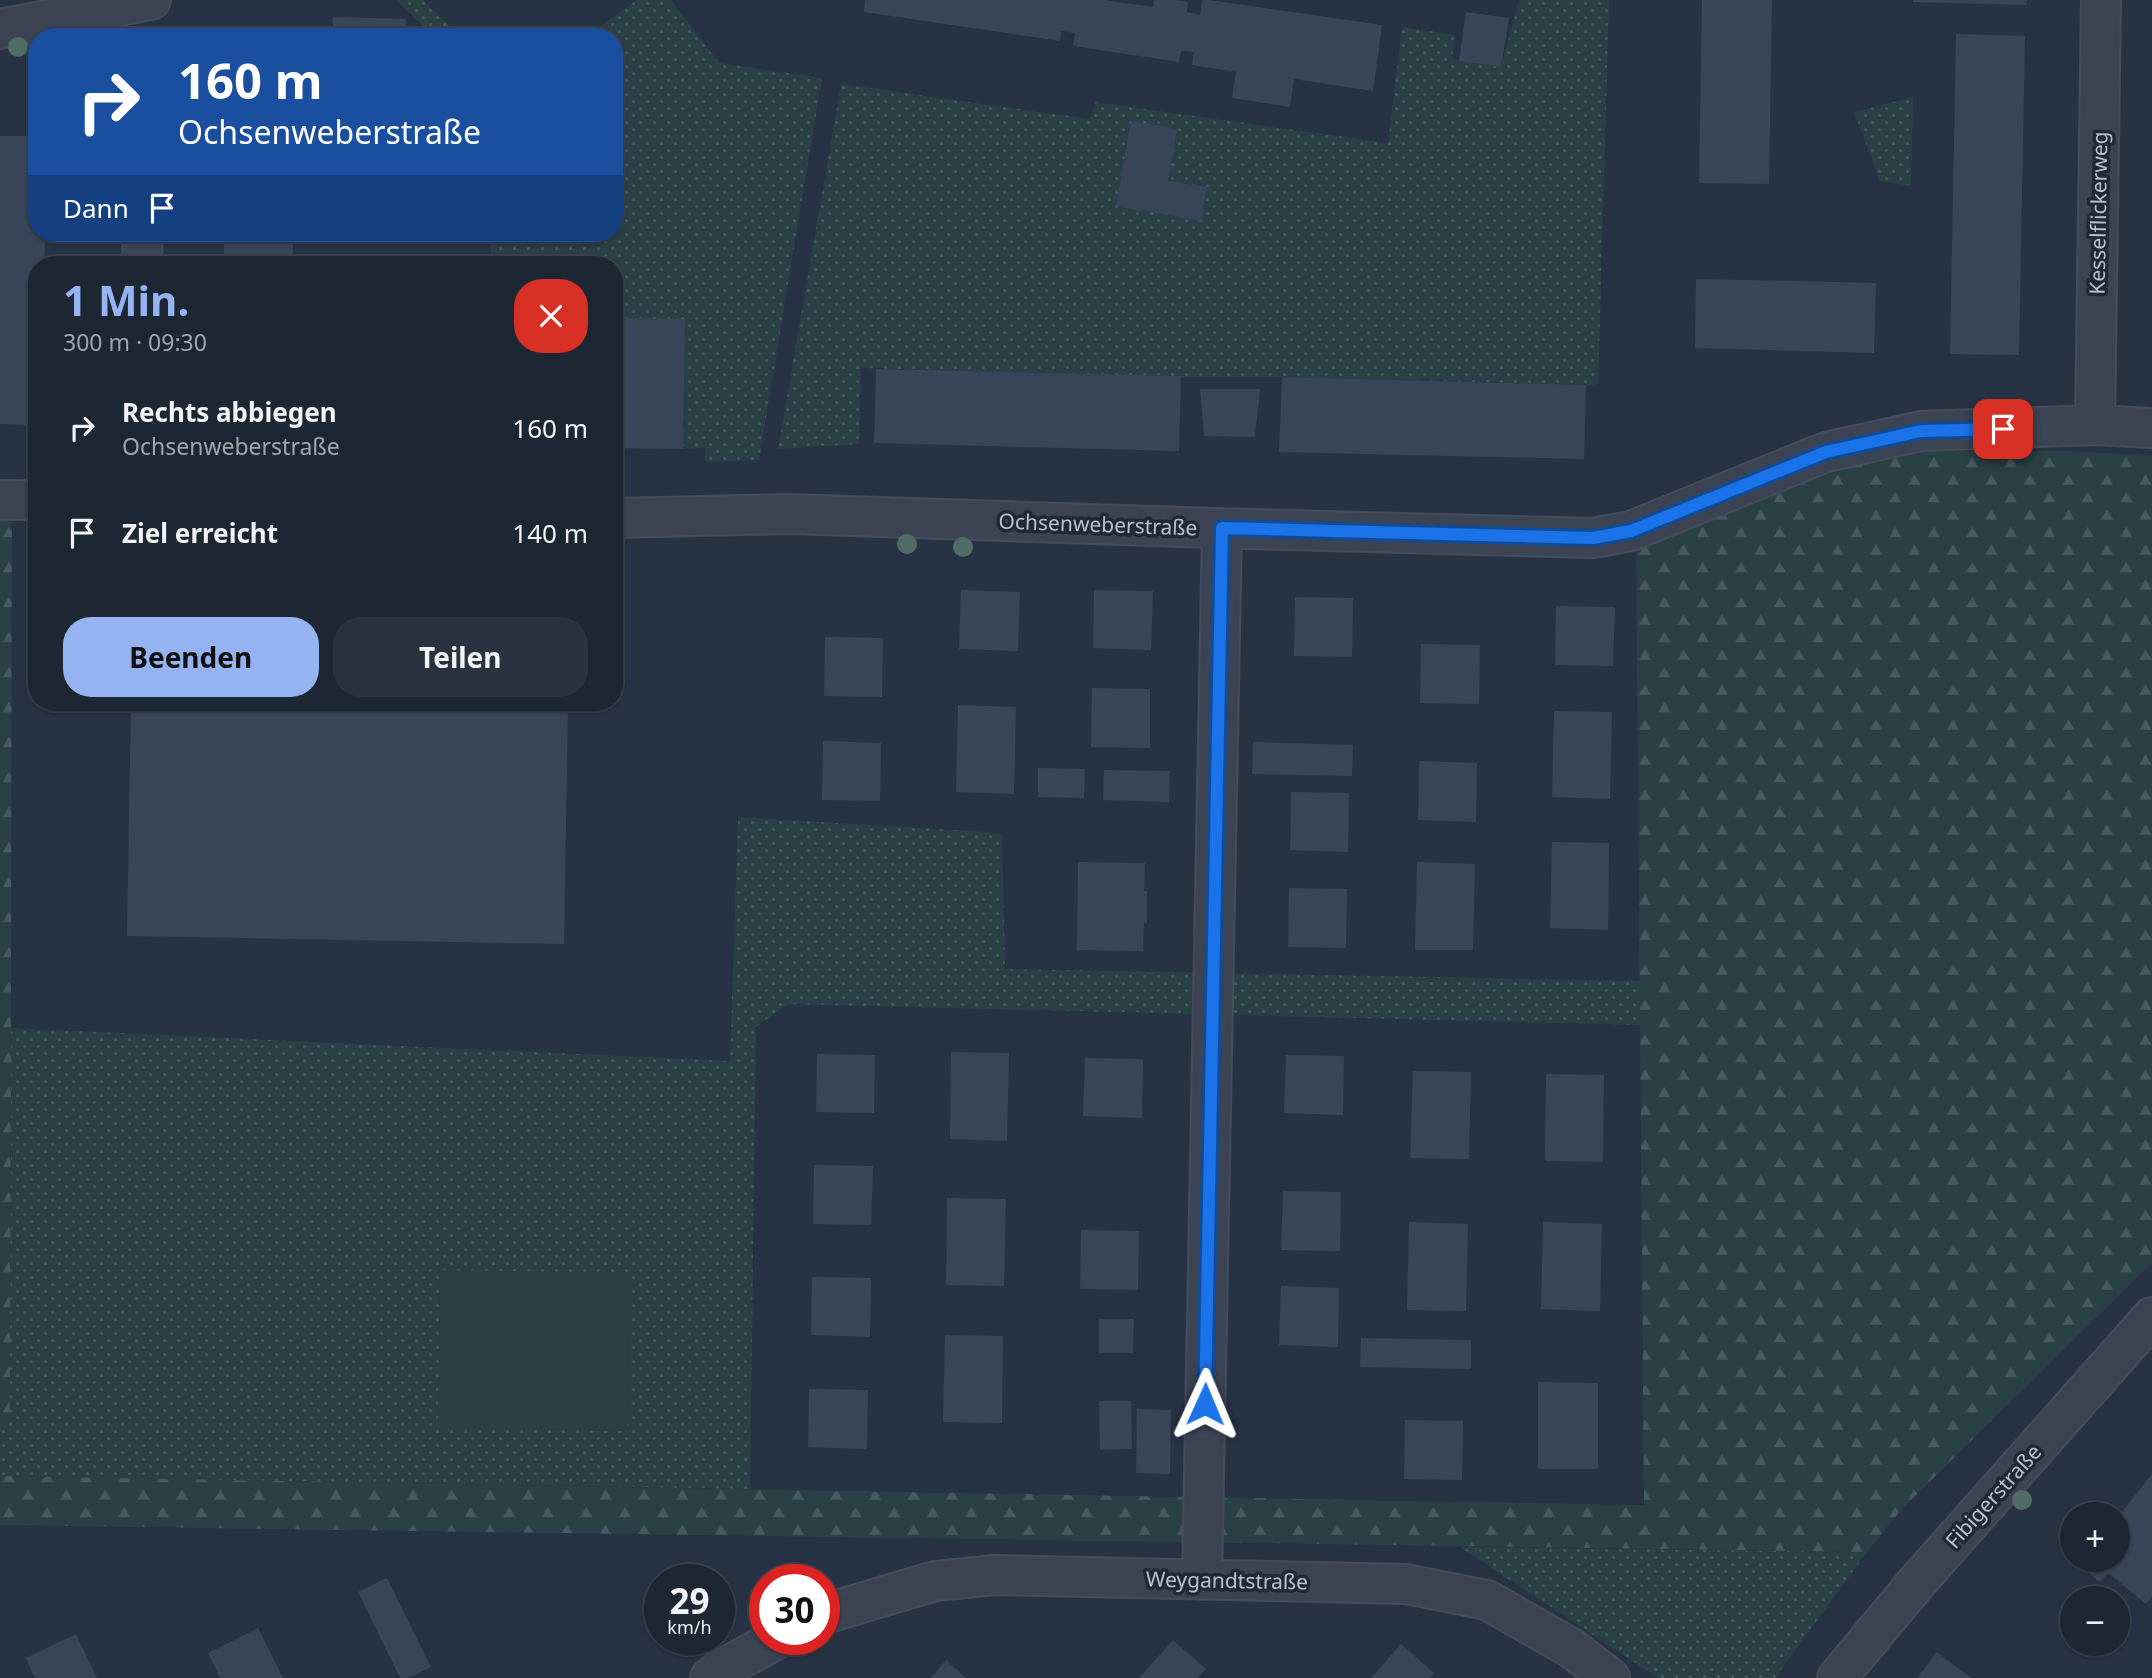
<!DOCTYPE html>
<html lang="de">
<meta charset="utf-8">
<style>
:root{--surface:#1d2633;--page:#2a323f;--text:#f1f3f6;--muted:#a0a5ac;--line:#3b434e;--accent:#95b2f1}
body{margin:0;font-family:"Noto Sans",sans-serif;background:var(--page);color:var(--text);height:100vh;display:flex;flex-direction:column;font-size:26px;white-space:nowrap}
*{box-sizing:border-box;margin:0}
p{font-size:23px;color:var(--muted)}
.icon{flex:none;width:38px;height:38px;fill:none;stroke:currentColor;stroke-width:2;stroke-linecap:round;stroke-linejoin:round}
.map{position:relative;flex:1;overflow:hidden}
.panel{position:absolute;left:28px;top:256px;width:595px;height:455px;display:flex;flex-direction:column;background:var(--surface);border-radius:28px;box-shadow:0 2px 5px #0004,0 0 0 2px var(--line)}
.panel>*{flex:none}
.hud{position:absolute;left:28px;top:28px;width:595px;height:214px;border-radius:28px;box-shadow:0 2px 5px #0004,0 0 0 2px var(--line);background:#1a4fa0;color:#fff;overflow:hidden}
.controls{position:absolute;left:2060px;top:1502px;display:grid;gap:14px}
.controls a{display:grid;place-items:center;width:70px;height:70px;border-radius:50%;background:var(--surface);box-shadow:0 2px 5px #0004,0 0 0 2px var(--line);font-size:35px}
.speed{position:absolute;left:644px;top:1564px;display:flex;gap:14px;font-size:35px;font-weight:700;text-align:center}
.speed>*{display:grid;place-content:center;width:91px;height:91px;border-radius:50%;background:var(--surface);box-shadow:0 2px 5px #0004,0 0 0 2px var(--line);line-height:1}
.speed small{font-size:18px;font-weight:400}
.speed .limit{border:10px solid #d22;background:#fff;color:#111}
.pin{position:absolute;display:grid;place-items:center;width:60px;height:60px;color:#fff;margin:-30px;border-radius:14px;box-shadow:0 4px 10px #0006}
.me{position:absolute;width:77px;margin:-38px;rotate:1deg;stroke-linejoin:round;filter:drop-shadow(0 0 5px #0008)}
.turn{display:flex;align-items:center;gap:24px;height:147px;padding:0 35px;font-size:32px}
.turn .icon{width:91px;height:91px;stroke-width:2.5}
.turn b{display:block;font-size:49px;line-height:60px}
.then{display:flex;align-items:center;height:66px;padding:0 35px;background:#0003;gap:14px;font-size:26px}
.round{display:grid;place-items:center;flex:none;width:74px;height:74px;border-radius:28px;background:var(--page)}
.summary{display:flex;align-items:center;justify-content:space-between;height:119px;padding:0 35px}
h1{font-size:42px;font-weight:700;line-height:52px;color:var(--accent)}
.cta{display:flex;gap:14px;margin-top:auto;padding:14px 35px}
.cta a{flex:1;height:80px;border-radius:28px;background:var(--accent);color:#111;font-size:28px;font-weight:700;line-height:80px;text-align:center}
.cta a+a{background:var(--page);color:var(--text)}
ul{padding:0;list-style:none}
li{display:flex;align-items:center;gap:21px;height:105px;padding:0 35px}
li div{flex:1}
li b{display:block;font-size:26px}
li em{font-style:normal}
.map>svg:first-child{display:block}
</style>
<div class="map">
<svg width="2152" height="1678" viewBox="0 0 2152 1678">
<defs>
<pattern id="green-dots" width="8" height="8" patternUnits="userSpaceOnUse" patternTransform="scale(1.75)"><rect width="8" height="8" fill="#294045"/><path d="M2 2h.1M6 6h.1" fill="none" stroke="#465a5f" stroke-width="1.8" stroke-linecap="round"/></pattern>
<pattern id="forest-firs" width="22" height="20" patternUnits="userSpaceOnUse" patternTransform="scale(1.75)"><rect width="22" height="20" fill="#294045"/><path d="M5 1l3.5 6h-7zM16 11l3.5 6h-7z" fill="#465a5f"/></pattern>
</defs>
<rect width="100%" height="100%" fill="#273244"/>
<path fill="url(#green-dots)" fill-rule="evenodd" d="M396,0H423L461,37H435Z
M637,0H671L719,63L822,78L759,460L705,462V448L683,449L685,320L614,318V264H490L492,233H614V37H585Z
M1519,0H1609L1598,385L1282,377H1182L861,368L859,444L778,449L841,84L1090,119L1095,102L1388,143L1402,27L1455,35L1452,57L1459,61L1501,67Z
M1913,97L1911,186L1880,181L1854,112Z
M738,817L1002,833L1005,969L1640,981V1025L788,1004L756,1027L750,1489L0,1476V1419H10L11,1028L730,1061ZM440,1270L630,1274L627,1431L438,1427Z
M1460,1547L1867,1552L1775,1678H1658Z"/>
<path fill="url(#forest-firs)" d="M1881,451H2063L2152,455V1263L1901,1510L1867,1552L0,1525V1476L1644,1505L1636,551Z
M0,512L12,513L10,1420L0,1419Z"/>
<path fill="#294045" d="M440,1270L630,1273L627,1431L438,1427Z"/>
<path fill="#39465a" d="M865,0H1104L1153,7L1154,0H1174L1188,2L1187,12L1200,15L1202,0H1209L1382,25L1373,91L1294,79L1290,107L1232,98L1236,72L1192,65L1194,52L1181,51L1179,62L1073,46L1075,33L1061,31L1060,41L864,12Z
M1702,0H1772L1769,184L1699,183Z
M1913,0H2027L2026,5L1913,2Z
M1466,12L1509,18L1501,67L1459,61Z
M333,17L406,19L405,37H333Z
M1956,34L2025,36L2019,355L1950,354Z
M1131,121L1177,129L1168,181L1207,187L1201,221L1116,206Z
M0,136H37V233H45L44,264H37V425L0,424Z
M224,244H293V264H224Z
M1696,279L1876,283L1874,353L1695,348Z
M614,318L685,319L683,449L614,448Z
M876,369L1181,376L1179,451L874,443Z
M1282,377L1586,385L1584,459L1279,452Z
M1200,389H1260L1255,437L1204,436Z
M961,590L1020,592L1018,651L959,649Z
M1094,590L1153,591L1151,650L1093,648Z
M1295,597L1353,598L1352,657L1294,656Z
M1556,606L1615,607L1613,666L1555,665Z
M825,637L883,638L882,697L824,696Z
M1421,644L1480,645L1479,704L1420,703Z
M1092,688L1150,689V748L1091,747Z
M131,702H568L564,944L127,936Z
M958,705L1016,707L1014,794L956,792Z
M1554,711L1612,712L1610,799L1552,797Z
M823,741L881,743L880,801L822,800Z
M1253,742L1353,745L1352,776L1252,774Z
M1419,761L1477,763L1476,822L1418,820Z
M1038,768L1085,769L1084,798L1038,797Z
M1104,770L1170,771L1169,802L1103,800Z
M1291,792L1349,793L1348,852L1290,850Z
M1552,842L1609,843L1608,930L1550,928Z
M1078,862L1145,863L1144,891H1147V924L1144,923L1143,951L1077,950Z
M1417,862L1475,864L1473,950H1415Z
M1289,888L1347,889L1346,948L1288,947Z
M951,1052L1009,1053L1007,1141L950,1139Z
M817,1054L875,1055L874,1113L816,1112Z
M1286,1055L1344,1056L1343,1115L1284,1113Z
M1085,1058L1143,1059L1142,1118L1083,1116Z
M1413,1071L1471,1072L1469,1159L1410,1158Z
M1546,1074L1604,1075L1603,1162L1545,1161Z
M814,1165L873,1166L871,1225L813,1224Z
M1283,1191L1341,1192L1340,1251L1281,1250Z
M947,1198L1006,1199L1004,1286L946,1285Z
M1409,1222L1468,1224L1466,1311L1407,1310Z
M1543,1222L1602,1224L1600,1311L1541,1309Z
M1081,1230L1139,1231L1138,1290L1080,1289Z
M812,1277L871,1278L870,1337L811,1335Z
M1281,1286L1339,1288L1338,1347L1279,1345Z
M1099,1319H1134L1133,1353H1099Z
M945,1335L1003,1336L1002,1423L943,1422Z
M1361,1338L1471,1340V1369L1360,1367Z
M1538,1382L1598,1383V1469H1538Z
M809,1389L868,1390L867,1449L808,1447Z
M1099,1401H1131L1132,1449L1100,1450Z
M1137,1409L1171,1410L1170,1474L1136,1473Z
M1405,1420L1463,1421L1462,1480L1404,1479Z
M2152,1474V1596L2146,1604L2108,1573L2100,1582L2079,1565L2084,1559H2118V1517Z
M387,1578L431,1667L408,1678H400L358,1592Z
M258,1628L283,1678H220L208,1653Z
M76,1634L97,1678H35L26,1658Z
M1173,1640L1206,1669L1197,1678H1139Z
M1401,1644L1434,1673L1430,1678H1371Z
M1937,1652L1971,1678H1917Z
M946,1660L966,1678H931Z"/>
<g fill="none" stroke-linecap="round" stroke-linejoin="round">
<g stroke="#454d5d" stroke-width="42">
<path id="minor" d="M0,29L151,0
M142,264L143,233
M2095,425L2101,0
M0,500H37
M614,518L790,514L1213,528L1593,538L1631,531L1826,452L1921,431L2095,425L2152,428
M1202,1580L1222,528
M824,1614L935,1581L996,1575L1406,1584L1487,1600L1571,1648L1610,1678
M710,1678L717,1672L775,1640
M1837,1678L1917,1582L2152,1317"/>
</g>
<use href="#minor" stroke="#3c4454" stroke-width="38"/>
</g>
<g fill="#4f6d64">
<circle cx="18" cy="47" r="10"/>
<circle cx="907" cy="544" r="10"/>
<circle cx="963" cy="547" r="10"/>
<circle cx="2022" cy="1500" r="10"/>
</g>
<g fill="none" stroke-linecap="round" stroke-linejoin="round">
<g stroke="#114b97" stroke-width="18">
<path id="route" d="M1205,1404L1222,528L1593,538L1631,531L1826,452L1921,431L2003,429"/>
</g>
<use href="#route" stroke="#1a73e8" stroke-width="12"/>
</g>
<g text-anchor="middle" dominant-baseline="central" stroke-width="7" stroke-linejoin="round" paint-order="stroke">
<g font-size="21" fill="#b9c0cd" stroke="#202939">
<text transform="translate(2098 213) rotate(-89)">Kesselflickerweg</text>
<text transform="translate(1098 524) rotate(2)">Ochsenweberstraße</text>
<text transform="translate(1993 1496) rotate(-48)">Fibigerstraße</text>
<text transform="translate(1227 1580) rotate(1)">Weygandtstraße</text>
</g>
</g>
</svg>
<div class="controls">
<a>+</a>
<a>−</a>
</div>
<div class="speed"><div>29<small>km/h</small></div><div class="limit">30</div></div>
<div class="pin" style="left:2003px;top:429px;background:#d93025"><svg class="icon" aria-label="arrive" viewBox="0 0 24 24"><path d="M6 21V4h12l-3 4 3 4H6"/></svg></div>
<svg class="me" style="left:1205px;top:1404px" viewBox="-20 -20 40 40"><path d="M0-17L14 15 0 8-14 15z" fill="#1a73e8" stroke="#fff" stroke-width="4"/></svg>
<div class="hud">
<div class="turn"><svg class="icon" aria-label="right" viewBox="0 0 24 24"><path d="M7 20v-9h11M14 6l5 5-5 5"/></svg><div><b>160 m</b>Ochsenweberstraße</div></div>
<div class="then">Dann<svg class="icon" aria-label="arrive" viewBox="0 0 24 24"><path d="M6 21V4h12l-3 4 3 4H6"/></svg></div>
</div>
<section class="panel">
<div class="summary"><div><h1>1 Min.</h1><p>300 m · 09:30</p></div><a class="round" style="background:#d93025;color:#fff"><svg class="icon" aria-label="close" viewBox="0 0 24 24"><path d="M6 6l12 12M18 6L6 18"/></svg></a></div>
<ul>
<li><svg class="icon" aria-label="right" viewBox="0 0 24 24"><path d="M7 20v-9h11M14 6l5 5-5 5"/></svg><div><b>Rechts abbiegen</b><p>Ochsenweberstraße</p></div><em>160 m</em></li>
<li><svg class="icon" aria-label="arrive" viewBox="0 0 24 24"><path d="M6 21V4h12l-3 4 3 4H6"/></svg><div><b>Ziel erreicht</b></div><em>140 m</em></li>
</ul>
<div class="cta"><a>Beenden</a><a>Teilen</a></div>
</section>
</div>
